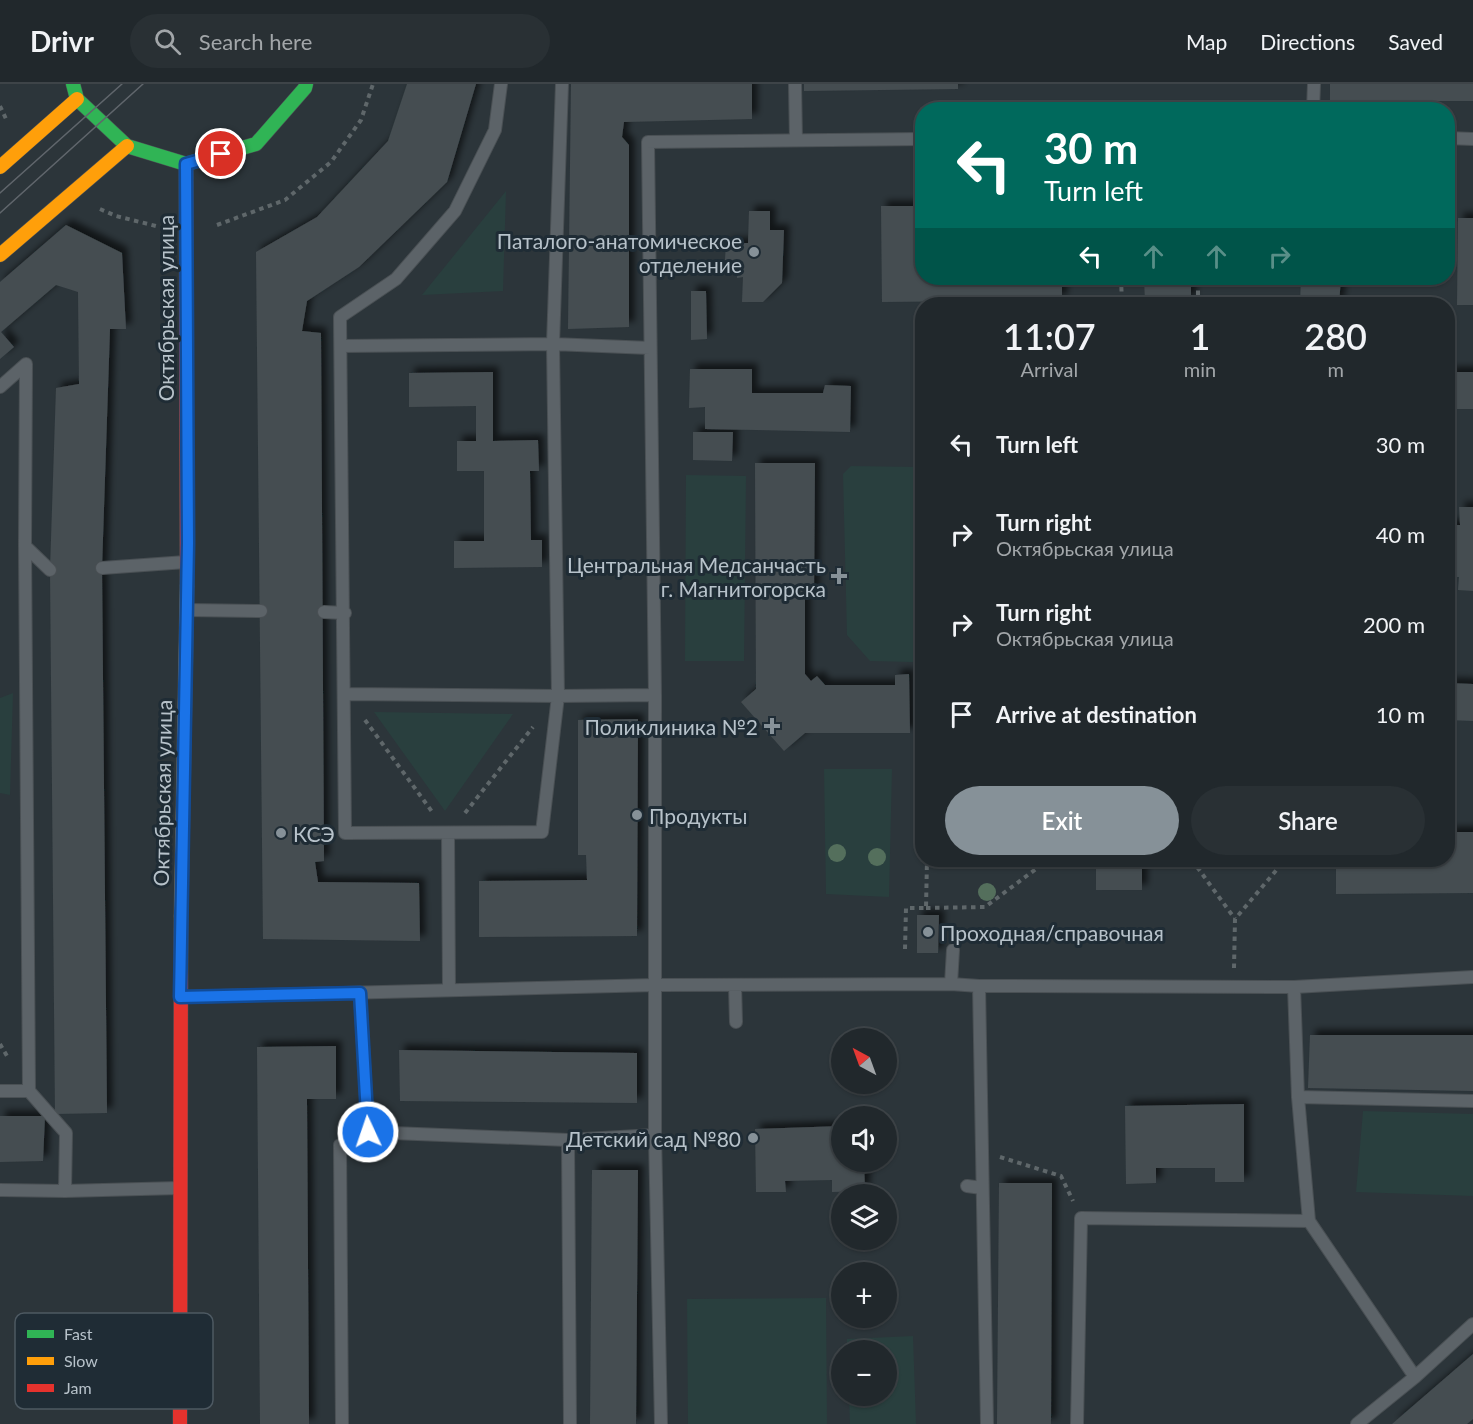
<!DOCTYPE html>
<meta charset="utf-8">
<style>
:root{--surface:#21282c;--page:#293034;--text:#f1f3f6;--muted:#a2a6a9;--line:#3e4448;--accent:#869198}
body{margin:0;font-family:Lato,sans-serif;background:var(--page);color:var(--text);height:100vh;display:flex;flex-direction:column;font-size:22px;white-space:nowrap}
*{box-sizing:border-box;margin:0}
p{font-size:20px;color:var(--muted)}
.icon{flex:none;width:33px;height:33px;fill:none;stroke:currentColor;stroke-width:2;stroke-linecap:round;stroke-linejoin:round}
.map{position:relative;flex:1;overflow:hidden}
.details{position:absolute;left:915px;top:213px;width:540px;height:570px;display:flex;flex-direction:column;background:var(--surface);border-radius:24px;box-shadow:0 2px 4px #0004,0 0 0 2px var(--line)}
.details>*{flex:none}
.guide{position:absolute;left:915px;top:18px;width:540px;height:183px;border-radius:24px;box-shadow:0 2px 4px #0004,0 0 0 2px var(--line);background:#00695c;color:#fff;overflow:hidden}
.needle{width:39px;rotate:319deg}
.buttons{position:absolute;left:831px;top:944px;display:grid;gap:12px}
.buttons a{display:grid;place-items:center;width:66px;height:66px;border-radius:50%;background:var(--surface);box-shadow:0 2px 4px #0004,0 0 0 2px var(--line);font-size:30px}
.pin{position:absolute;display:grid;place-items:center;width:51px;height:51px;color:#fff;margin:-26px;border:3px solid #fff;border-radius:50%;box-shadow:0 2px 6px #0007}
.me{position:absolute;width:66px;margin:-33px;rotate:357deg;stroke-linejoin:round;filter:drop-shadow(0 0 4px #0008)}
.turn{display:flex;align-items:center;gap:21px;height:126px;padding:0 30px;font-size:27px}
.turn .icon{width:78px;height:78px;stroke-width:2.5}
.turn b{display:block;font-size:42px;line-height:51px}
.lanes{display:flex;align-items:center;height:57px;padding:0 30px;background:#0003;justify-content:center;gap:30px;direction:ltr}
.lanes .off{opacity:.35}
.eta{display:flex;justify-content:space-evenly;align-items:center;height:102px;text-align:center}
.eta b{font-size:36px;font-weight:600;line-height:42px}
.cta{display:flex;gap:12px;margin-top:auto;padding:12px 30px}
.cta a{flex:1;height:69px;border-radius:36px;background:var(--accent);color:#fff;font-size:24px;font-weight:600;line-height:69px;text-align:center}
.cta a+a{background:var(--page);color:var(--text)}
ul{padding:0;list-style:none}
li{display:flex;align-items:center;gap:18px;height:90px;padding:0 30px}
li div{flex:1}
li b{display:block;font-size:22px}
li em{font-style:normal}
header{display:flex;align-items:center;gap:36px;box-sizing:border-box;height:84px;padding:0 30px;background:var(--surface);border-bottom:2px solid var(--line)}
header strong{font-size:28px}
nav{display:flex;gap:33px;margin-inline-start:auto;font-size:21px}
.search{width:420px;height:54px;background:var(--page);display:flex;align-items:center;gap:15px;box-sizing:border-box;padding:0 21px;border-radius:33px;color:var(--muted);font-size:22px}
.map>svg:first-child{display:block}
</style>
<header>
<strong>Drivr</strong>
<div class="search"><svg class="icon" aria-label="search" viewBox="0 0 24 24"><circle cx="10" cy="10" r="6"/><path d="M15 15l6 6"/></svg>Search here</div>
<nav><a>Map</a><a>Directions</a><a>Saved</a></nav>
</header>
<div class="map">
<svg width="1473" height="1340" viewBox="0 0 1473 1340">
<defs>
<filter id="shadow"><feDropShadow dx="5.5" dy="-5.5" stdDeviation="3" flood-color="#0009"/></filter>
</defs>
<rect width="100%" height="100%" fill="#2c353a"/>
<path fill="#293f3e" d="M506,107L503,207L422,211Z
M851,382L916,383L922,388V569L913,578L870,577L847,551L843,390Z
M686,391L746,392L744,577H685Z
M13,609L10,711L0,709V614Z
M374,628L513,630L445,727Z
M824,685H892L889,813L826,810Z
M1363,1027L1473,1030V1112L1356,1108Z
M826,1214L827,1340H688L687,1215Z
M913,1252L916,1340H850L849,1311H886V1266H847V1255Z"/>
<path fill="#454d51" filter="url(#shadow)" d="M407,0H476L447,98L359,183L307,217L302,247L321,249L324,777L315,778L318,798L419,799L420,857L263,855L256,168L317,133L388,57Z
M571,0H752V35L624,38L622,53L629,61V243L568,245Z
M804,0H958V5L804,7Z
M1330,0H1473V17H1330Z
M881,122H922V194H1062V216L882,218Z
M749,127H770V146H784L782,199L763,218H742L743,193L737,194L738,177L725,176L726,159H748Z
M1458,134H1473V221H1457Z
M66,141L122,169L126,245H110L102,484L107,1029L55,1030L50,486L56,304L79,300L78,208L56,201L1,248L14,263L0,275V198Z
M1144,194H1191V217L1145,218Z
M1301,194H1341L1339,220H1300Z
M691,207H706L707,255L691,256Z
M690,285H752V309H823L825,301L851,302L850,348L705,345V323L689,324Z
M493,288V357L538,356L539,387H530L531,456H542V483L454,484V457H484V387H457V357H476V322L409,323V289Z
M1448,288H1473V325H1448Z
M693,348H733L732,377L693,376Z
M755,379H815L814,512L805,513V590L811,597L817,592L825,601H895V591L909,590L910,649H805L784,667L741,618L756,605Z
M1459,423H1473V507L1458,506L1459,493H1448V441H1460Z
M1448,599L1473,600V637L1448,636Z
M638,635L637,852L479,853V797L587,796L586,771H578V636Z
M1448,748H1473V809L1336,810V776H1448Z
M1096,776H1142V806H1096Z
M917,831H939L938,869H917Z
M1310,951H1473V1007L1308,1004Z
M336,962V1015H307L309,1340H260L257,963Z
M399,966L637,969V1019L400,1017Z
M1244,1020V1098H1215V1084H1156V1099L1126,1100L1125,1022Z
M0,1032H45L43,1077L0,1078Z
M842,1042V1077H864L865,1107L832,1108V1096L785,1097L786,1108H756L755,1045Z
M592,1086H638L636,1340H590Z
M999,1099H1052L1051,1340H997Z
M1473,1270V1335L1467,1340H1392Z"/>
<g fill="none" stroke-linecap="round" stroke-linejoin="round">
<g stroke="#4a5054" stroke-width="14">
<path id="lane" d="M501,0L495,46L455,127L396,195L340,233L345,749L542,748L558,612L553,260L562,0
M795,0L796,56
M1313,26L1314,0
M1448,54L1473,55
M341,262L553,260L650,264
M26,280L25,462L29,1007L66,1049L65,1107
M0,303L26,280
M25,462L50,486
M102,484L186,478
M188,526L261,527
M324,528L345,529
M345,610L558,612L655,611
M448,750L449,906
M951,900L953,866
M735,901L736,938
M979,902L987,1340
M1294,903L1298,1013L1473,1017
M182,913L655,901L951,900L979,902L1294,903L1473,893
M0,1007H29
M368,1048L568,1056L655,1051
M568,1056L570,1340
M967,1102L982,1104
M0,1106L65,1107L179,1104
M1309,1137L1415,1293
M342,1340L340,1061L368,1048L360,909
M661,1340L655,1051V611L648,58L922,55
M1077,1340L1081,1134L1309,1137L1298,1013
M1357,1340L1415,1293L1473,1240"/>
</g>
<g stroke="#4a5054" stroke-width="15">
<path id="fast" d="M73,0L77,15L127,62L186,80L256,60L305,4L306,0"/>
</g>
<g stroke="#4a5054" stroke-width="15">
<path id="slow" d="M0,83L77,15
M0,171L127,62
M181,832L187,502"/>
</g>
<g stroke="#4a5054" stroke-width="15">
<path id="jam" d="M186,80L187,502
M180,1340L181,832"/>
</g>
<path stroke="#5f676a" stroke-width="4" stroke-dasharray="4.5 4.5" stroke-linecap="butt" d="M0,22L7,37
M100,125L116,132L156,142
M217,141L285,116L331,78L361,36L373,0
M1121,194L1122,220
M1198,220V194
M365,636L433,729
M465,729L533,643
M1192,776L1235,835
M926,824L985,823L1048,776
M905,865L906,824H926L927,776
M1234,884L1235,835L1285,776
M0,960L7,972
M1000,1073L1061,1092L1073,1117"/>
<use href="#lane" stroke="#5c6368" stroke-width="12"/>
<use href="#fast" stroke="#30b455" stroke-width="14"/>
<use href="#slow" stroke="#ff9f0a" stroke-width="14"/>
<use href="#jam" stroke="#e5322d" stroke-width="14"/>
<path stroke="#60666c" stroke-width="1.5" d="M0,109L122,0
M0,129L143,0"/>
</g>
<g fill="#546f5c">
<circle cx="837" cy="769" r="9"/>
<circle cx="877" cy="773" r="9"/>
<circle cx="987" cy="808" r="9"/>
</g>
<g fill="none" stroke-linecap="round" stroke-linejoin="round">
<g stroke="#114b97" stroke-width="15">
<path id="route" d="M221,70L186,80L188,459L180,913L360,909L368,1048"/>
</g>
<use href="#route" stroke="#1a73e8" stroke-width="10"/>
</g>
<g fill="#869198" stroke="#1f2c35" stroke-width="2">
<circle cx="754" cy="168" r="6"/>
<path d="M836 483h6v6h6v6h-6v6h-6v-6h-6v-6h6z"/>
<path d="M769 633h6v6h6v6h-6v6h-6v-6h-6v-6h6z"/>
<circle cx="637" cy="731" r="6"/>
<circle cx="281" cy="749" r="6"/>
<circle cx="928" cy="848" r="6"/>
<circle cx="753" cy="1054" r="6"/>
</g>
<g text-anchor="middle" dominant-baseline="central" stroke-width="6" stroke-linejoin="round" paint-order="stroke">
<g font-size="21" fill="#b7c2ca" stroke="#1f2c35" text-anchor="end">
<text x="742" y="156">Паталого-анатомическое<tspan x="742" dy="24">отделение</tspan></text>
<text x="826" y="480">Центральная Медсанчасть<tspan x="826" dy="24">г. Магнитогорска</tspan></text>
<text x="758" y="642">Поликлиника №2</text>
<text x="649" y="731" text-anchor="start">Продукты</text>
<text x="293" y="749" text-anchor="start">КСЭ</text>
<text x="940" y="848" text-anchor="start">Проходная/справочная</text>
<text x="741" y="1054">Детский сад №80</text>
</g>
<g font-size="21" fill="#b7c2ca" stroke="#1f2c35">
<text transform="translate(165 224) rotate(-90)">Октябрьская улица</text>
<text transform="translate(162 709) rotate(-89)">Октябрьская улица</text>
</g>
</g>
<rect x="15" y="1229" width="198" height="96" rx="9" fill="#1f2c35" stroke="#4d5962" stroke-width="1.5"/>
<rect x="27" y="1246" width="27" height="8" fill="#30b455"/>
<rect x="27" y="1273" width="27" height="8" fill="#ff9f0a"/>
<rect x="27" y="1300" width="27" height="8" fill="#e5322d"/>
<g font-size="16" fill="#b7c2ca">
<text x="64" y="1256">Fast</text>
<text x="64" y="1283">Slow</text>
<text x="64" y="1310">Jam</text>
</g>
</svg>
<div class="buttons">
<a><svg class="needle" viewBox="-14 -14 28 28"><path d="M0-13l5 13h-10z" fill="#e53935"/><path d="M0 13l5-13h-10z" fill="#a2a6a9"/></svg></a>
<a><svg class="icon" aria-label="sound" viewBox="0 0 24 24"><path d="M4 9h4l5-4v14l-5-4H4zM17 9q2 3 0 6"/></svg></a>
<a><svg class="icon" aria-label="layers" viewBox="0 0 24 24"><path d="M12 4l9 5-9 5-9-5zM3 14l9 5 9-5"/></svg></a>
<a>+</a>
<a>−</a>
</div>
<div class="pin" style="left:221px;top:70px;background:#d93025"><svg class="icon" aria-label="arrive" viewBox="0 0 24 24"><path d="M6 21V4h12l-3 4 3 4H6"/></svg></div>
<svg class="me" style="left:368px;top:1048px" viewBox="-20 -20 40 40"><circle r="17" fill="#1a73e8" stroke="#fff" stroke-width="3"/><path d="M0-11L8 9 0 5-8 9z" fill="#fff"/></svg>
<div class="guide">
<div class="turn"><svg class="icon" aria-label="left" viewBox="0 0 24 24"><path d="M17 20v-9H6M10 6l-5 5 5 5"/></svg><div><b>30 m</b>Turn left</div></div>
<div class="lanes"><svg class="icon" aria-label="left" viewBox="0 0 24 24"><path d="M17 20v-9H6M10 6l-5 5 5 5"/></svg><svg class="icon off" aria-label="ahead" viewBox="0 0 24 24"><path d="M12 20V5M6 11l6-6 6 6"/></svg><svg class="icon off" aria-label="ahead" viewBox="0 0 24 24"><path d="M12 20V5M6 11l6-6 6 6"/></svg><svg class="icon off" aria-label="right" viewBox="0 0 24 24"><path d="M7 20v-9h11M14 6l5 5-5 5"/></svg></div>
</div>
<section class="details">
<div class="eta">
<div><b>11:07</b><p>Arrival</p></div>
<div><b>1</b><p>min</p></div>
<div><b>280</b><p>m</p></div>
</div>
<ul>
<li><svg class="icon" aria-label="left" viewBox="0 0 24 24"><path d="M17 20v-9H6M10 6l-5 5 5 5"/></svg><div><b>Turn left</b></div><em>30 m</em></li>
<li><svg class="icon" aria-label="right" viewBox="0 0 24 24"><path d="M7 20v-9h11M14 6l5 5-5 5"/></svg><div><b>Turn right</b><p>Октябрьская улица</p></div><em>40 m</em></li>
<li><svg class="icon" aria-label="right" viewBox="0 0 24 24"><path d="M7 20v-9h11M14 6l5 5-5 5"/></svg><div><b>Turn right</b><p>Октябрьская улица</p></div><em>200 m</em></li>
<li><svg class="icon" aria-label="arrive" viewBox="0 0 24 24"><path d="M6 21V4h12l-3 4 3 4H6"/></svg><div><b>Arrive at destination</b></div><em>10 m</em></li>
</ul>
<div class="cta"><a>Exit</a><a>Share</a></div>
</section>
</div>
